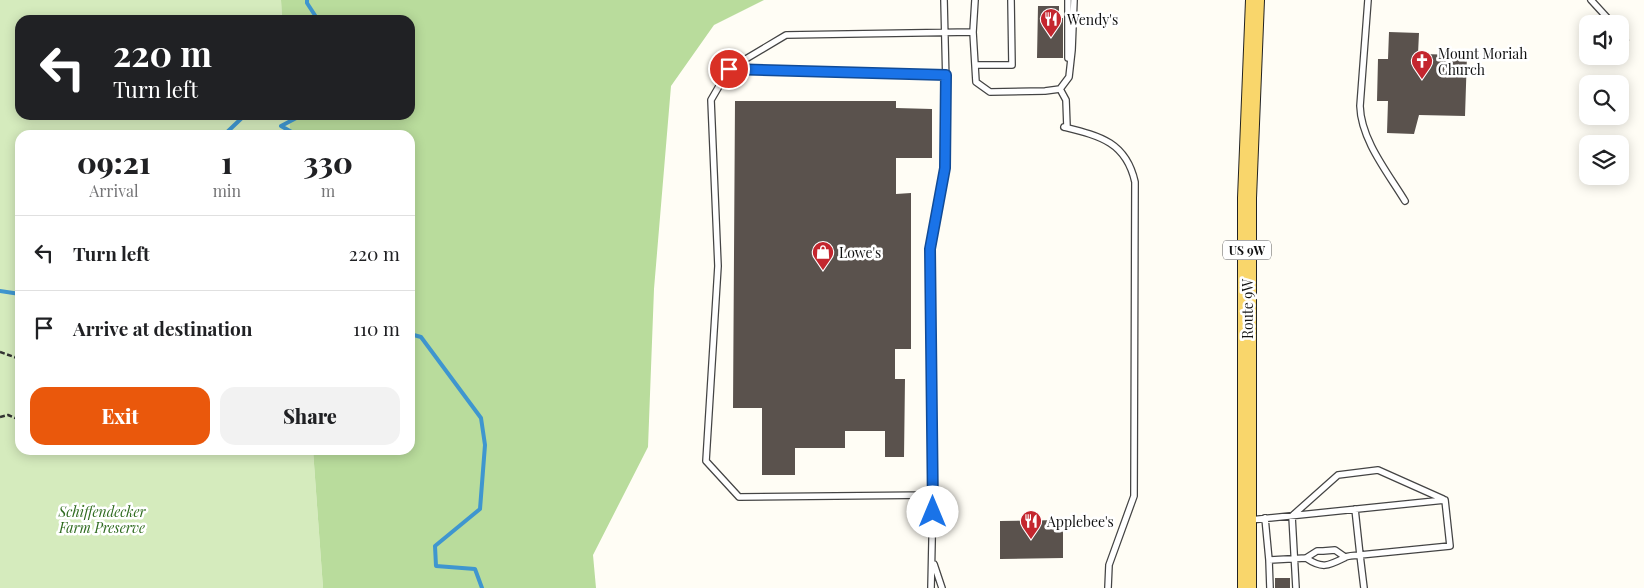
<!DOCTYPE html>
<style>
:root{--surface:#fff;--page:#f2f2f2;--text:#202124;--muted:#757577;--line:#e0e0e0;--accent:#ea580c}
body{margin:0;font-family:"Playfair Display",serif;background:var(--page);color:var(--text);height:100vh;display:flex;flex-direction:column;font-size:19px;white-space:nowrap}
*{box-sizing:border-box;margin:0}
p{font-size:16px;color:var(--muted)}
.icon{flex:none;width:28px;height:28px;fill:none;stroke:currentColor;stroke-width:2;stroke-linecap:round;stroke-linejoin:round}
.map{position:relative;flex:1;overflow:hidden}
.sheet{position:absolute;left:15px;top:130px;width:400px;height:325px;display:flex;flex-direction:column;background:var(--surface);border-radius:15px;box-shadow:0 2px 12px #0003}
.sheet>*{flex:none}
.hud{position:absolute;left:15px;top:15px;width:400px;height:105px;border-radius:15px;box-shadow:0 2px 12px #0003;background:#202124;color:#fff;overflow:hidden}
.controls{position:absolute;left:1579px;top:15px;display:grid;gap:10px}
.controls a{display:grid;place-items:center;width:50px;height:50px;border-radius:10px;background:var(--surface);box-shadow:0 2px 12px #0003;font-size:25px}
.pin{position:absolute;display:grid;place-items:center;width:42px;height:42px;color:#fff;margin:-21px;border:2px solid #fff;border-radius:50%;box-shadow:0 1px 5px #0007}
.me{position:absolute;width:55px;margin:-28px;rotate:0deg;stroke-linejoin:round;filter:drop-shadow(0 0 4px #0008)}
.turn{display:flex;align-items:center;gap:18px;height:105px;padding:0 15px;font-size:22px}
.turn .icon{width:65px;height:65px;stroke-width:2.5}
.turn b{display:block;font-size:35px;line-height:42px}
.eta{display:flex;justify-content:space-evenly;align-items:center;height:85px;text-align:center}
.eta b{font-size:30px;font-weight:800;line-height:35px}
.cta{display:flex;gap:10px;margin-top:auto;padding:10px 15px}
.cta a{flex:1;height:58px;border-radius:15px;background:var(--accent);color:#fff;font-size:20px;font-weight:800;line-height:58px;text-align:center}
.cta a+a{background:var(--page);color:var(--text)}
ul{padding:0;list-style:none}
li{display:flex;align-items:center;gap:15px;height:75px;padding:0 15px;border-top:1px solid var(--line)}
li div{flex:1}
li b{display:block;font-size:19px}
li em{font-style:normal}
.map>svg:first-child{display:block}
</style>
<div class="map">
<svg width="1644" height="588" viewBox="0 0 1644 588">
<rect width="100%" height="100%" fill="#fffdf5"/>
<path fill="#d5ebbd" d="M0,0H281L282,20H20V115H289L290,135H20V450H313L323,588H0Z"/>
<path fill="#b9dc9c" d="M281,0H764L714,25L671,86L654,289L648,447L593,555L596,588H323L313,450H410V135H290L289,115H410V20H282Z"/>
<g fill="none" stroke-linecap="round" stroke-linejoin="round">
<path stroke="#3f96cf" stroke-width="4" d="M307,0V3L318,20
M224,135L245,115
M297,135L281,126L302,115
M0,291L20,294
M410,291L412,300L410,302
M410,334L421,337L481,418L485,445L480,509L435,546L436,566L475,569L482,588"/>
</g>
<path fill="#5a524d" d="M1038,6H1059V18H1063V58H1037Z
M1389,32L1419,33L1418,54L1467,55L1465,116L1419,115L1414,134L1387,133L1388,101H1377L1378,59H1388Z
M735,101H896V108L932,109V158H896V194L911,193V349H895V379H905L904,457H885V431H845V448H795V475H762V408H733Z
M1063,520V558L1000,559V521Z
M1275,578H1290V588H1275Z"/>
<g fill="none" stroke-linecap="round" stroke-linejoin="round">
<g stroke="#444" stroke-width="8">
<path id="service" d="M1368,0L1360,106C1361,140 1388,173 1405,201
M1591,0L1613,24
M973,32L976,82L990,92L1045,91L1060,89L1066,100L1067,127
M1620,33L1625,40
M1068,58V0
M975,65H1012L1011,0
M729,69L946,75
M1060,89L1069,77L1072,50L1074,0
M1064,127C1100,136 1126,142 1135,182L1134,496L1109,565L1108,588
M933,495L739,497L706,461L718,266L711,100L729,69L786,35L973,32L975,0
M1265,518L1269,560
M1250,520L1445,500L1450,546L1360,555L1364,588
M1306,558C1322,569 1328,566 1344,558C1348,555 1355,556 1360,555L1355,509
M934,564L942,588
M931,588L933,495L930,249L945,168L947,126L944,0
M1270,588L1269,560L1306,558L1317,551H1323L1335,550L1345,557
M1296,588L1292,516L1338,475L1378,470L1443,499"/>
</g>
<g stroke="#222" stroke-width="20">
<path id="primary" d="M1247,588V198L1255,0"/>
</g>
<path stroke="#333" stroke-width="2.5" stroke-dasharray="5 2.5" stroke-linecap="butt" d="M0,352L20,359
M0,417L8,415L20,420
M166,450H177"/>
<use href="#service" stroke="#fff" stroke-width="5.5"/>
<use href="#primary" stroke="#f9d66b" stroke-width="18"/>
</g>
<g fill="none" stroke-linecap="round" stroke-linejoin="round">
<g stroke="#114b97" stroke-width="12">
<path id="route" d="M729,69L946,75L945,168L930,249L933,512"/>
</g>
<use href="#route" stroke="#1a73e8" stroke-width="9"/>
</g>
<defs>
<g id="restaurant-pin" transform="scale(1.125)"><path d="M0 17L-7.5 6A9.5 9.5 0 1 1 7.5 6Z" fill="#c4262e" stroke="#fff"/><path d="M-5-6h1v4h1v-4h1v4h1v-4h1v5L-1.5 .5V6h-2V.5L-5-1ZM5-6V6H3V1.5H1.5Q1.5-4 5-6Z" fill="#fff"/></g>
<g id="church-pin" transform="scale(1.125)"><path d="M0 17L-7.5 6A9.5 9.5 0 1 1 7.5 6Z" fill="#c4262e" stroke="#fff"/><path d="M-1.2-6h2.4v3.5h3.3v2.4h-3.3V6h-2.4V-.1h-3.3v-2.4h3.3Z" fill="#fff"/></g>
<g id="shop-pin" transform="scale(1.125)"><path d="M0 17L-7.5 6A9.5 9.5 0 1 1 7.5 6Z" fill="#c4262e" stroke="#fff"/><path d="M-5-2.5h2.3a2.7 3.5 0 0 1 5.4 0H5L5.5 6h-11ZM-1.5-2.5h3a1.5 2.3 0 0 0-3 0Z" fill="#fff"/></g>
</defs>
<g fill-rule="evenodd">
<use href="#restaurant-pin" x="1051" y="19"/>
<use href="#church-pin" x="1422" y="61"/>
<use href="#shop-pin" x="823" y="252"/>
<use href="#restaurant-pin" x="1031" y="521"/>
</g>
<g text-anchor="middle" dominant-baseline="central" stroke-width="5" stroke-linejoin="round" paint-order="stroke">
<rect fill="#fff" stroke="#585858" stroke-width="1" x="1223" y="240.5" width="48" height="19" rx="4"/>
<g font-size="12" font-weight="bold" fill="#111">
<text x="1247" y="250">US 9W</text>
</g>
<g font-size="14" fill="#111" stroke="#fff" text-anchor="start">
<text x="1067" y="19">Wendy's</text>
<text x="1438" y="53">Mount Moriah<tspan x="1438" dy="16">Church</tspan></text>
<text x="839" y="252">Lowe's</text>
<text x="1047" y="521">Applebee's</text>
</g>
<g font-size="14" fill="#111" stroke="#fff">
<text transform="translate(1247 309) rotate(-90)">Route 9W</text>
</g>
<g font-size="14" font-style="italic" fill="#2f6b1f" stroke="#fff">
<text x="102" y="511">Schiffendecker<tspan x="102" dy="16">Farm Preserve</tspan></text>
</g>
</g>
</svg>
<div class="controls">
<a><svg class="icon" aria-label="sound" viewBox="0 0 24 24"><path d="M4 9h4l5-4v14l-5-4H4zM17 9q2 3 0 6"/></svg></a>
<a><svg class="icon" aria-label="search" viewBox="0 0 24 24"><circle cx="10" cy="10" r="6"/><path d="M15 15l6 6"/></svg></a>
<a><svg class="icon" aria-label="layers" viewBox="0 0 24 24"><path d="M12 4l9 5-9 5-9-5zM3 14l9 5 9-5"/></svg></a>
</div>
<div class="pin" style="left:729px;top:69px;background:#d93025"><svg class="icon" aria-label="arrive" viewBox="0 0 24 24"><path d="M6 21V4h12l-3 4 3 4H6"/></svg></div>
<svg class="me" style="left:933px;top:512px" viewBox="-20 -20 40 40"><circle r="19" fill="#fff"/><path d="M0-13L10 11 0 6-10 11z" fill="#1a73e8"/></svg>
<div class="hud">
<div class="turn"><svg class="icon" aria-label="left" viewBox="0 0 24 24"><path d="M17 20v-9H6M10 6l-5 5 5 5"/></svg><div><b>220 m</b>Turn left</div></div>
</div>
<section class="sheet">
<div class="eta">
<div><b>09:21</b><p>Arrival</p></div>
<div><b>1</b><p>min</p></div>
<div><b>330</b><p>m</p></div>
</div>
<ul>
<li><svg class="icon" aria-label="left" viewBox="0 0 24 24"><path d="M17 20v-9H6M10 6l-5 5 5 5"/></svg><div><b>Turn left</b></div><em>220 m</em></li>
<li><svg class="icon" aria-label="arrive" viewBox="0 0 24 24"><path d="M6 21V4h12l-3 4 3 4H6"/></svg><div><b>Arrive at destination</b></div><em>110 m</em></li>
</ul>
<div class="cta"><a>Exit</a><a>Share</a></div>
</section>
</div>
